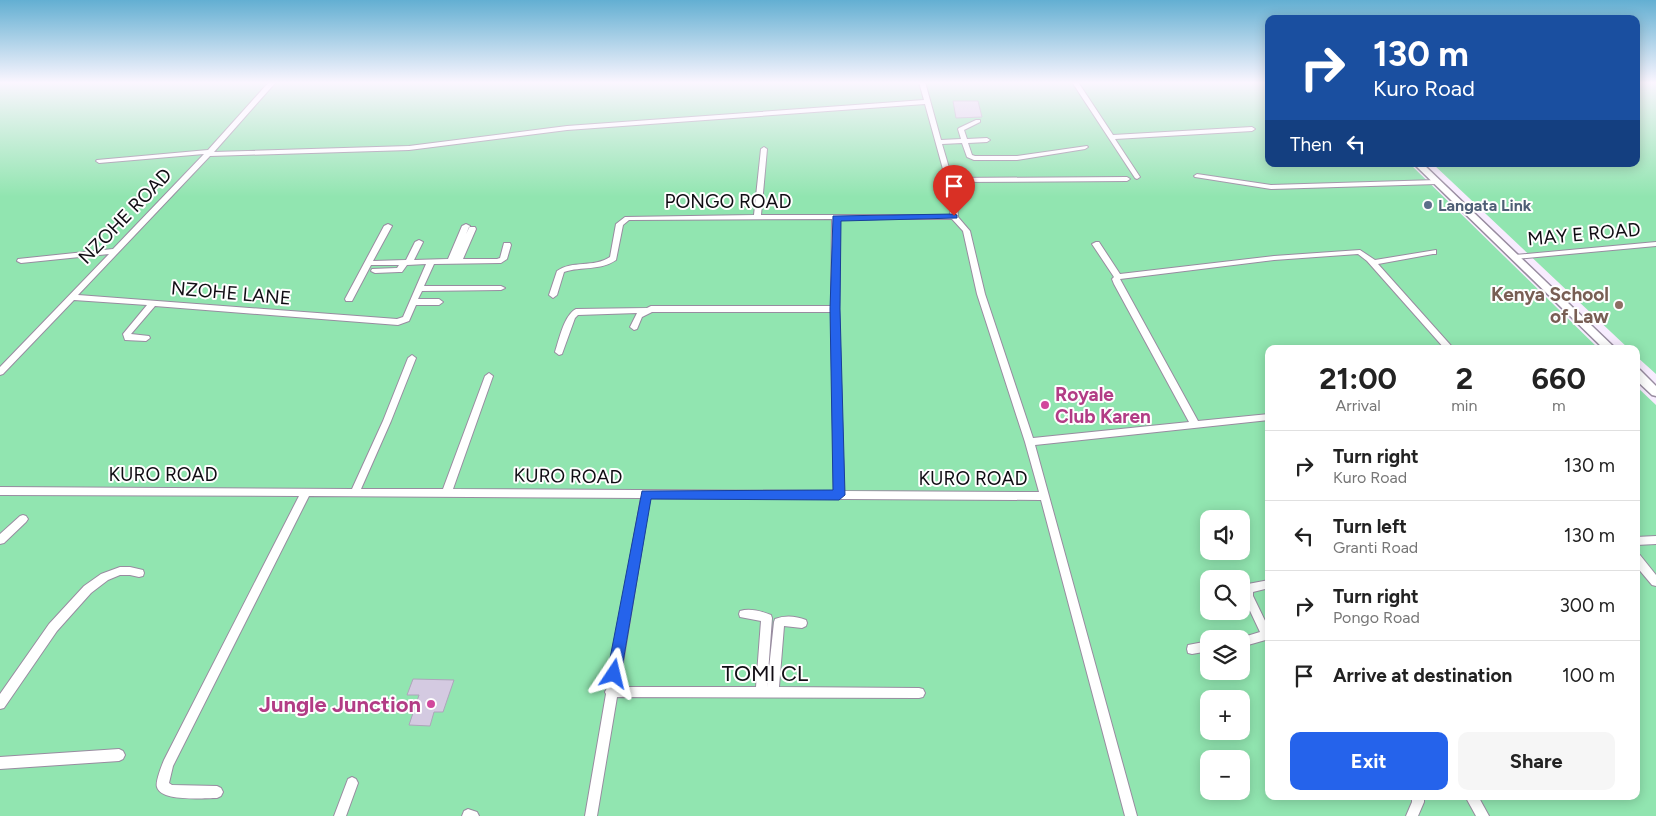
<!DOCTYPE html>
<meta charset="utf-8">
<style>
:root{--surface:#fff;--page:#f6f6f6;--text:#222;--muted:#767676;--line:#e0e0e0;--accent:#2563eb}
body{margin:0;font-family:Figtree,sans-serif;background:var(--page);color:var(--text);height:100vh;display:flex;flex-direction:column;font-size:19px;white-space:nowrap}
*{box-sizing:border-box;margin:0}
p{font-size:16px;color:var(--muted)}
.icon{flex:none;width:28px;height:28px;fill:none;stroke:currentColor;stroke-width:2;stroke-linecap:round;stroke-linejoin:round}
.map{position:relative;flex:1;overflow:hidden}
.side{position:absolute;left:1265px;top:345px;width:375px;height:455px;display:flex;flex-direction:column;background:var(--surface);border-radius:10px;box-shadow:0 2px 12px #0003}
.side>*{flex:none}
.banner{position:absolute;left:1265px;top:15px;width:375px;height:152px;border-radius:10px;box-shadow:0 2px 12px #0003;background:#1a4fa0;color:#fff;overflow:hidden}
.fabs{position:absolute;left:1200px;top:510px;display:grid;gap:10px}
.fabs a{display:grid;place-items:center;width:50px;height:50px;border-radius:10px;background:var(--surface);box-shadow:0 2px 12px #0003;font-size:25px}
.pin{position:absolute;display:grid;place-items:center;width:42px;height:42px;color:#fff;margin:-51px -21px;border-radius:50% 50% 50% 0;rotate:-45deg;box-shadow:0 0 5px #0007}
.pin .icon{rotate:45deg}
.me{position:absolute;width:55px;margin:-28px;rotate:10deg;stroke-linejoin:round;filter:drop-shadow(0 0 4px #0008)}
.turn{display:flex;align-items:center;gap:18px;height:105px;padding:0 25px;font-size:22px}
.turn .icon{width:65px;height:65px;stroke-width:2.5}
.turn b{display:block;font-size:35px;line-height:42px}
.then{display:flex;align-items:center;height:48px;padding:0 25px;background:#0003;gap:10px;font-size:19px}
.eta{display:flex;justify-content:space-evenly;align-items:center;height:85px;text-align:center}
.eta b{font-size:30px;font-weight:700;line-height:35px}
.primary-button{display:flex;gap:10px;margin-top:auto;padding:10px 25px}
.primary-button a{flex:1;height:58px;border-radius:10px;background:var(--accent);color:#fff;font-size:20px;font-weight:700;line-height:58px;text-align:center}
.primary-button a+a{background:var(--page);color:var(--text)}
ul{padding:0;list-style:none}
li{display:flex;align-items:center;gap:15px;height:70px;padding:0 25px;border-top:1px solid var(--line)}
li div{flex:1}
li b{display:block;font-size:19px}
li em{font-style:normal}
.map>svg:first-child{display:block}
</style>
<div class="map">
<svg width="1656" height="816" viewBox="0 0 1656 816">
<rect width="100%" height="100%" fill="#f7ecfe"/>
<path fill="#91e5b0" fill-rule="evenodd" d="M0,82H1269V164H1410L1599,349H1269V796H1636V386L1656,405V816H0ZM1209,519H1241V551H1209ZM1209,579H1241V611H1209ZM1209,639H1241V671H1209ZM1209,699H1241V731H1209ZM1209,759H1241V791H1209Z
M1636,82H1656V374L1636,356V349H1629L1433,164H1636Z"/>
<path fill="#d4cae1" stroke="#aea5bb" d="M953,101H978L982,117L956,118Z
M413,679L454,680L443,712H434L430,726L409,725L419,695H407Z"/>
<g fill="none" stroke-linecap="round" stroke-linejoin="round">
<g stroke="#988ca0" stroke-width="2">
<path id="minor" d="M269,82H276L214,152L409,146L567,126L924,100L919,82H925L941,140L961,139L958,129L959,128L976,120H980V122L964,130L967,139L987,138L990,140L987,142L968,143L972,155L975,156H1017L1087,146L1088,147L1085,149L1017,160H974L967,157L962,143L942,144L952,178L1127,177L1130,179L1127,181L953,182L957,206L958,217L970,231L985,294L1033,438L1189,422L1114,284L1112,279L1114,277L1092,244L1096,242H1099L1120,274L1274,256L1360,250L1375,260L1436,250V254H1433L1378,264L1454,349H1445L1367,261L1358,254L1274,260L1120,279L1198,421L1269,414V420L1035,445L1137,816H1125L1041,500L650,498L619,687H756L761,621L740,617L739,614L740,611C750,608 761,611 771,615L772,618L767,687L774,622L775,619C785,615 796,616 806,620L807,623L806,626L802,628L784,626L779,687L919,688L923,689L925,693L923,697L919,698L617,697L597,816H585L606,694L605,692L607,688L641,498L309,496L173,766L169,783L172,785L217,786L221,788L223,792L221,796L217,798C204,798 161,802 157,787C155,782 162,765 164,760L299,496L0,495V487L352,489L383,421L408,358L412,355L416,358L391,421L361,489H443L485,376L489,373L493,376L453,489L834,491L831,312H652L642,317L637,329L634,330L630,327L637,313L578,315L575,318L562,354L559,355L555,352C559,340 564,315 576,309L647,308L651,306H831L832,219L629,220L623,225L616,260C600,271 582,266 564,272L557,295L553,298L549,295L557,271C572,260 594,268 610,257L616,224L625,217L754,215L761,149L764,147L767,149L761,215H950L951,206L946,180L925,104L567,130L409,150L210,156L78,295L397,319L403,317L426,264L407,265L402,272H399L375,273L371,271L372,269L397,268L399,265H371L352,301H346L345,299L384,226L388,224L392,226L373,261L406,260L415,242L419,240L423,242L414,260L448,259L462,226L466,224L470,226L466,234L469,227H475L476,229L463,259H497L500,258L504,243H510L511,245L507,259L501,263L434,264L424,286H501L505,288L501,290L422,291L418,299H439L443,302L439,305H416L409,321L398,325L155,306L131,334L149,336L150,338L146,341L125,340L123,334L147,305L74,300L3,374L0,375V367L109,254L21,263L17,261L18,259L113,249L204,154L99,163L96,161L97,160L208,150ZM840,219H952L963,231L977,294L1025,442L1039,492L844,491L839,309Z
M1072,82H1078L1113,135L1252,127L1255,129L1252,131L1115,139L1140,177L1137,179L1135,178Z
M1197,174L1271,185L1437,180L1440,182L1437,184L1271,189L1195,177L1194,176Z
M1656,242V246L1515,259L1511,257L1515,255Z
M23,515L26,516L28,519L26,522L4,543L0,544V534L20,516Z
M1656,536V544L1636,545V537Z
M1636,554L1640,555L1656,575V586L1652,585L1636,566Z
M120,567H130L143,570L144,573L143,576L139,577L130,575H120L108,580L91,593L57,631L4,708L0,709V694L49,624L84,586L101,574Z
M1269,580V588L1253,592V596L1269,629V639L1241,647V639H1237L1260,632L1243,596V590L1248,584Z
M1209,641V651L1192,654L1188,653L1187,649L1188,645Z
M119,749L123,751L125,755L123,759L119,761L0,769V757Z
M352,777L356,779L358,783L346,816H334L348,779Z
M1412,796H1424V802L1418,816H1406L1412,802Z
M1465,796H1478L1489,816H1476Z
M468,809L477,812L479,816H462L464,811Z"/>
</g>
<g stroke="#988ca0" stroke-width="3">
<path id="tertiary" d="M1414,164H1423L1616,349H1604Z
M1636,369L1640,370L1656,386V396L1652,395L1636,380Z"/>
</g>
<use href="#minor" fill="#fff" fill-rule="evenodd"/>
<use href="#tertiary" fill="#fff" fill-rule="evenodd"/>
</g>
<linearGradient id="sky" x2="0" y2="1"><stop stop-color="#63afd2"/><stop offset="0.42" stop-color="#fbf6ff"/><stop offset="1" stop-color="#fbf6ff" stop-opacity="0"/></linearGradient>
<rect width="1656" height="197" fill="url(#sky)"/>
<path fill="#2563eb" stroke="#184099" d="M954,214L957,215V218L841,221L840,309L845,495L839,500L651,499L621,674L619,679L614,681L609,679L607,674L642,491L833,490L830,309L833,216Z"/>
<circle fill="#5c6f8a" stroke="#fefefe" stroke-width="2" cx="1428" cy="205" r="5"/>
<circle fill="#8d6e63" stroke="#fefefe" stroke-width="2" cx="1619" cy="305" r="5"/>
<g fill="#d1479c" stroke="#fefefe" stroke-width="2">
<circle cx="1045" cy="405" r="5"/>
<circle cx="431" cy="704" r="5"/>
</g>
<g text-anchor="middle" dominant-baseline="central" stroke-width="4" stroke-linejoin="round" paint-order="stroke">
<g font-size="16" font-weight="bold" fill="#4e5e75" stroke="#fefefe" text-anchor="start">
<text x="1438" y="205">Langata Link</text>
</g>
<g font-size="19" fill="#100c13" stroke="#fefefe">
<text x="728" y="201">PONGO ROAD</text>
<text transform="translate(125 216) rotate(-46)">NZOHE ROAD</text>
<text transform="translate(1584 234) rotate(-5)">MAY E ROAD</text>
<text transform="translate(231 293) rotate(5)">NZOHE LANE</text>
<text x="163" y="474">KURO ROAD</text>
<text transform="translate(568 476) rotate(1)">KURO ROAD</text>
<text x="973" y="478">KURO ROAD</text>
</g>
<g font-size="19" font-weight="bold" fill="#785e54" stroke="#fefefe" text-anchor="end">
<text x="1609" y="294">Kenya School<tspan x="1609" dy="22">of Law</tspan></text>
</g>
<g font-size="19" font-weight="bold" fill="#b23c85" stroke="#fefefe" text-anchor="start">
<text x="1055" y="394">Royale<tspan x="1055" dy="22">Club Karen</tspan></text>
</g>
<g font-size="22" fill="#100c13" stroke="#fefefe">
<text x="765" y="673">TOMI CL</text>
</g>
<g font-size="22" font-weight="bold" fill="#b23c85" stroke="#fefefe" text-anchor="end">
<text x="421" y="704">Jungle Junction</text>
</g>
</g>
</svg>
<div class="fabs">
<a><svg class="icon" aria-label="sound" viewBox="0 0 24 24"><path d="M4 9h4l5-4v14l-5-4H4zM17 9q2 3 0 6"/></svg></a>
<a><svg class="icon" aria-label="search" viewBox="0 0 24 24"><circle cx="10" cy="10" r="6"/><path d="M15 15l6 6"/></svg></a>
<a><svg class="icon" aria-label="layers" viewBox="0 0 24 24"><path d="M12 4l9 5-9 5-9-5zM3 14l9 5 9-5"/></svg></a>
<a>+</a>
<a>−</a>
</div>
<div class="pin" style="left:954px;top:216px;background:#d93025"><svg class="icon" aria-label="arrive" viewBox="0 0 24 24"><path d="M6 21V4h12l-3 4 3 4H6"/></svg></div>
<svg class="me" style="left:614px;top:674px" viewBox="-20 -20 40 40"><path d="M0-17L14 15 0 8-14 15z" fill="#2563eb" stroke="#fff" stroke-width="4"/></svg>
<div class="banner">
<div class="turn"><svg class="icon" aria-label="right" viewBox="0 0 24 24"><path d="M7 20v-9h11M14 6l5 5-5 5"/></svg><div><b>130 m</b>Kuro Road</div></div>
<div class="then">Then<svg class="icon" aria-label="left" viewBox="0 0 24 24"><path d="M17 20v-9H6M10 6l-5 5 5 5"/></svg></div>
</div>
<section class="side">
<div class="eta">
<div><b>21:00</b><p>Arrival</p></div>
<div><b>2</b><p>min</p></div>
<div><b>660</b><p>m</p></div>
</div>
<ul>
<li><svg class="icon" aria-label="right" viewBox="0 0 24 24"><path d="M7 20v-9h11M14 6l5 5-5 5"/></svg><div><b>Turn right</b><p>Kuro Road</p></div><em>130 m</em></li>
<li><svg class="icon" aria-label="left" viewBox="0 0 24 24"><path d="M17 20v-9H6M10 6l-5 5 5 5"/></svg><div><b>Turn left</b><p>Granti Road</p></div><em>130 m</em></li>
<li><svg class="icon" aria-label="right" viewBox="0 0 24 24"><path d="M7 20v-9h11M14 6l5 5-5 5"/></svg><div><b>Turn right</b><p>Pongo Road</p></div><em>300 m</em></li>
<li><svg class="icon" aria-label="arrive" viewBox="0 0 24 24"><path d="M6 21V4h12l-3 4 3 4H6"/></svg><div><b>Arrive at destination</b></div><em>100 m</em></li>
</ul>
<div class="primary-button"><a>Exit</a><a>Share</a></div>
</section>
</div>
